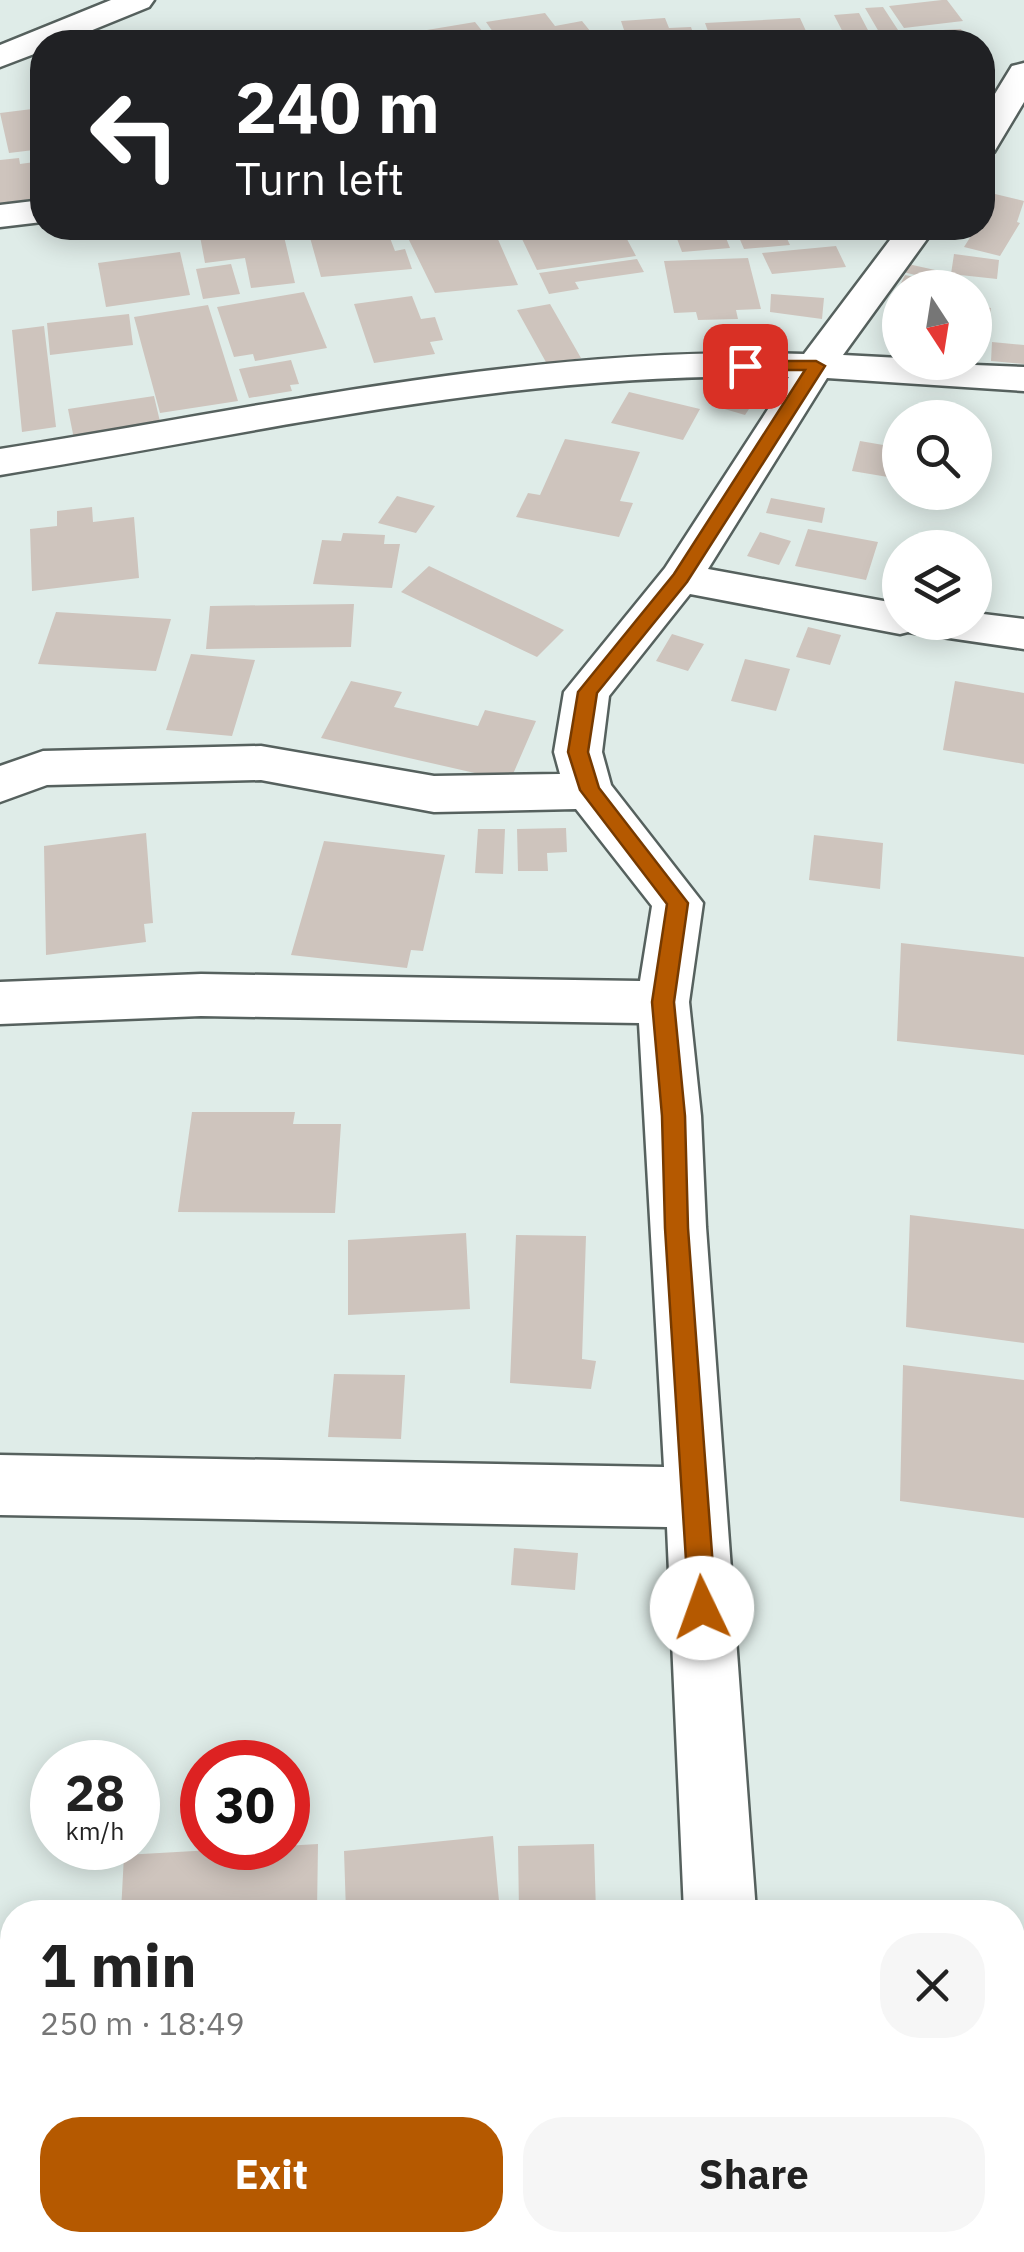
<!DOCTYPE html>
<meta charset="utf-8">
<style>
:root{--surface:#fff;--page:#f6f6f6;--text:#222;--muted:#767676;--accent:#b55900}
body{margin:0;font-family:"IBM Plex Sans",sans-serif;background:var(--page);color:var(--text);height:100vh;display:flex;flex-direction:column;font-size:38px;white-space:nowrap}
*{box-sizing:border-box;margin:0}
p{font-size:32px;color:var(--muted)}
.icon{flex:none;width:55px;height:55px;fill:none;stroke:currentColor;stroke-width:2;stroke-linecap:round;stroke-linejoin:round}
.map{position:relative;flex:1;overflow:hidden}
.drawer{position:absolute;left:0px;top:1900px;width:1025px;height:352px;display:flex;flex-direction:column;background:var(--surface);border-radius:40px 40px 0 0;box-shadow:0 5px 25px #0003}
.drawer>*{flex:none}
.top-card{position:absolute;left:30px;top:30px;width:965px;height:210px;border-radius:40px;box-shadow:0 5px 25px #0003;background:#202124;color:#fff;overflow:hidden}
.needle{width:65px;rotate:168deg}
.buttons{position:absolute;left:882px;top:270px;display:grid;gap:20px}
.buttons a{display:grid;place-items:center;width:110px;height:110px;border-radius:50%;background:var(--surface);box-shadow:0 5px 25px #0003;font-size:50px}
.speed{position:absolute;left:30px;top:1740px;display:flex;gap:20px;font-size:50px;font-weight:700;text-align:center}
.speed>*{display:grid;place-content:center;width:130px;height:130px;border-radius:50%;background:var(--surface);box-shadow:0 5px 25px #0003;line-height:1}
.speed small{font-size:25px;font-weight:400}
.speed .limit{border:15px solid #d22;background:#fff;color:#111}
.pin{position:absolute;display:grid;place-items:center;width:85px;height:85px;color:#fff;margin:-42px;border-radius:20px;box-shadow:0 5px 15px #0006}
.me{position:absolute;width:110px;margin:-55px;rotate:357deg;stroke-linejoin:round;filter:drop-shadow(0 0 8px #0008)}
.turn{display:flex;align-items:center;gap:35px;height:210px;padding:0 40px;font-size:45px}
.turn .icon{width:130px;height:130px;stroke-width:2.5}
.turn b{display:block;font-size:70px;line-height:85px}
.round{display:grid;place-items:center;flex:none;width:105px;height:105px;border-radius:40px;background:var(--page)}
.summary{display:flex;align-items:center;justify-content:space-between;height:170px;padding:0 40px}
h1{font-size:60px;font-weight:700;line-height:75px}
.primary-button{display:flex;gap:20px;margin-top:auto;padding:20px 40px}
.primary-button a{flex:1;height:115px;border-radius:40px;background:var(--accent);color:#fff;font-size:40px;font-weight:700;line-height:115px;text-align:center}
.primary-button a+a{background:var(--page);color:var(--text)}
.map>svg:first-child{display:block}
</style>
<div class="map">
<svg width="1024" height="2252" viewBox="0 0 1024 2252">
<rect width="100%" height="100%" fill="#dfece8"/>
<path fill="#cec4bd" d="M942,0H947L963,21L904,28L889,6Z
M883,7L898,30L879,32L865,8Z
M545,13L555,26L582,21L599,42H500L486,22Z
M859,13L870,34L961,29L969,42H848L834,15Z
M665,18L669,28L691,27L696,42L627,39L621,21Z
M800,18L811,42H712L705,23Z
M475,22L491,42H416L409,33Z
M32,109L42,149L9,153L0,113Z
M19,158L20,164L42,161V198L0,203V160Z
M995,194L1024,201L1017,222L1020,223L1000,256L964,247L976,228H982L984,213Z
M229,228H282L295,283L251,288L245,258L205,263L199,231Z
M328,228H393L396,238H390L395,251L405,249L412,269L321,277L309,234L329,232Z
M493,228L518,285L435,293L409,240Z
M604,228H621L636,256L537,270L522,239Z
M673,228H722L730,248L682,252Z
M735,228H782L790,245L744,249Z
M836,246L846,267L772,274L762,253Z
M180,252L190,295L106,307L98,263Z
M954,254L999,260L997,279L951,274Z
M748,258L761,309L736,310L738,319L698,320L696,312L674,313L664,261Z
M637,259L644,272L575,282L579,289L549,294L539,273Z
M231,264L240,294L203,299L196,269Z
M908,264L944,272L940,281L903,272Z
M905,275L933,281L930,288L901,283Z
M304,292L327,348L255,361L253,354L234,357L217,307Z
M771,294L824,298L822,319L770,312Z
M412,296L421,319L435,317L443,340L430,342L435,354L374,363L354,304Z
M550,304L581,358L547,364L517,310Z
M208,305L238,401L160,413L134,317Z
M975,306L991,308L983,349L975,348Z
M129,314L133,345L50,355L47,323Z
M44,326L56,427L22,432L12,330Z
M992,342L1024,345V364L991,361Z
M291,360L299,384L290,385L292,391L249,398L239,369Z
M730,379L763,388L745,415L711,405Z
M629,392L700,409L683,440L611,423Z
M154,396L161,426L74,439L68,409Z
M565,439L640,452L620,501L633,503L619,537L516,517L528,493L540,495Z
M860,441L895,447L888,477L852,471Z
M397,496L435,506L416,533L378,523Z
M771,498L825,508L822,523L766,513Z
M92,507L93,522L134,517L139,578L32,591L30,529L57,526V511Z
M808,529L878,542L866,580L795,566Z
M760,532L791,541L779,565L747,556Z
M343,533L385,535L384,544H400L392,588L313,584L322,540L341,541Z
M429,566L564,630L537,657L401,592Z
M354,604L351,647L206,649L210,606Z
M56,612L171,619L156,671L38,664Z
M808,627L841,635L830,665L796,657Z
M672,634L704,644L688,671L656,661Z
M191,654L255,660L232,736L166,730Z
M745,659L790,669L776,711L731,701Z
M351,681L402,692L394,707L478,726L485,710L536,721L510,781L321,738Z
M955,681L1024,693V764L943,750Z
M566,828L567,852L547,853L548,871H518L517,829Z
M478,829H505L503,874L475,873Z
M146,833L153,923L144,924L146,942L46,955L44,846Z
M814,835L883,843L880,889L809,880Z
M324,841L445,855L423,951L411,950L407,968L291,955Z
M901,943L1024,957V1055L897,1041Z
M192,1112H295L293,1124H341L335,1213L178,1212Z
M910,1215L1024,1229V1343L906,1327Z
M466,1233L470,1309L348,1315V1240Z
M516,1235L586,1236L582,1359L596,1361L591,1389L510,1383Z
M903,1365L1024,1380V1518L900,1501Z
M334,1374L405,1375L401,1439L328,1437Z
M514,1548L578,1553L575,1590L511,1585Z
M493,1836L500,1912H346L344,1851Z
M318,1844L317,1912H121L124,1855Z
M594,1844L596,1912H519L518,1846Z
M1012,1960L1024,1962V2090L1016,2088V2098H1012Z
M1012,2163L1024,2165V2252H967V2240H1012Z
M862,2240H932L933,2252H863Z"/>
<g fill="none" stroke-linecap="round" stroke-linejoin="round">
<g stroke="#56615e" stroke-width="5">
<path id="minor" d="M111,0H154L149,7L63,42H42V51L0,67V45Z
M1024,63V102L994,152L982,155V115L1012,66Z
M42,200V222L0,227V205Z
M899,228H935L843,355L900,358V362L1024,367V391L827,378L708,569L900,604V622H975V613L1024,619V649L908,632L900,634L690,594L609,696L602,752L611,785L703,903L689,1002L701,1116L706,1227L756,1912H684L667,1527L0,1515V1455L664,1467L639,1023L201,1016L0,1024V982L201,974L640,981L652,906L576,809L434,812L261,780L47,785L0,802V766L43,751L261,746L434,776L560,774L554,752L564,692L665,568L789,377C522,370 262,432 0,475V449C267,407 532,345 804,354Z
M12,2181V2240H43L40,2248L29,2252H0V2182Z
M702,2240H780V2252H702Z"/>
</g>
<use href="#minor" fill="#fff" fill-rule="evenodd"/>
</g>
<path fill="#b55900" stroke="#763a00" stroke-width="2.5" d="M745,361H816L825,366L687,582L597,693L588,752L599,788L688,903L674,1002L685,1116L688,1228L716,1608L712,1617L702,1621L693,1617L689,1608L665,1228L662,1116L652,1002L667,904L580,790L568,752L578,692L674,574L805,370H739V363Z"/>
</svg>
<div class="buttons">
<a><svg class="needle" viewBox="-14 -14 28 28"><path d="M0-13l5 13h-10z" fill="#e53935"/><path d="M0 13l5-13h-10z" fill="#767676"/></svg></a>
<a><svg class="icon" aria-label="search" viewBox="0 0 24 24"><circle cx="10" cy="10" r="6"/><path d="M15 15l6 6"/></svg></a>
<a><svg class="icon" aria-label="layers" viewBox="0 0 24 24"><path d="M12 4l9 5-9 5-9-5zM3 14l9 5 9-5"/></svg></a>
</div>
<div class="speed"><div>28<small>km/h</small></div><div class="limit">30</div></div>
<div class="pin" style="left:745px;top:366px;background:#d93025"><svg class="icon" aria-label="arrive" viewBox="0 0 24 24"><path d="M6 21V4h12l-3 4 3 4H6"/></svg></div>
<svg class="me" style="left:702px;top:1608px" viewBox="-20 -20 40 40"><circle r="19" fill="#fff"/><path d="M0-13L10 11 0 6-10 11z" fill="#b55900"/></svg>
<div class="top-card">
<div class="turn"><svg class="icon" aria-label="left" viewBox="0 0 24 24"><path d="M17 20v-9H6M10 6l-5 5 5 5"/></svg><div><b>240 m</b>Turn left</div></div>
</div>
<section class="drawer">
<div class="summary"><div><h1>1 min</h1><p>250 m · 18:49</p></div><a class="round"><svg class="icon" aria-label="close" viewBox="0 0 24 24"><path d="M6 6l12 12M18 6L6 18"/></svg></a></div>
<div class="primary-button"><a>Exit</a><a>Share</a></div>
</section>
</div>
